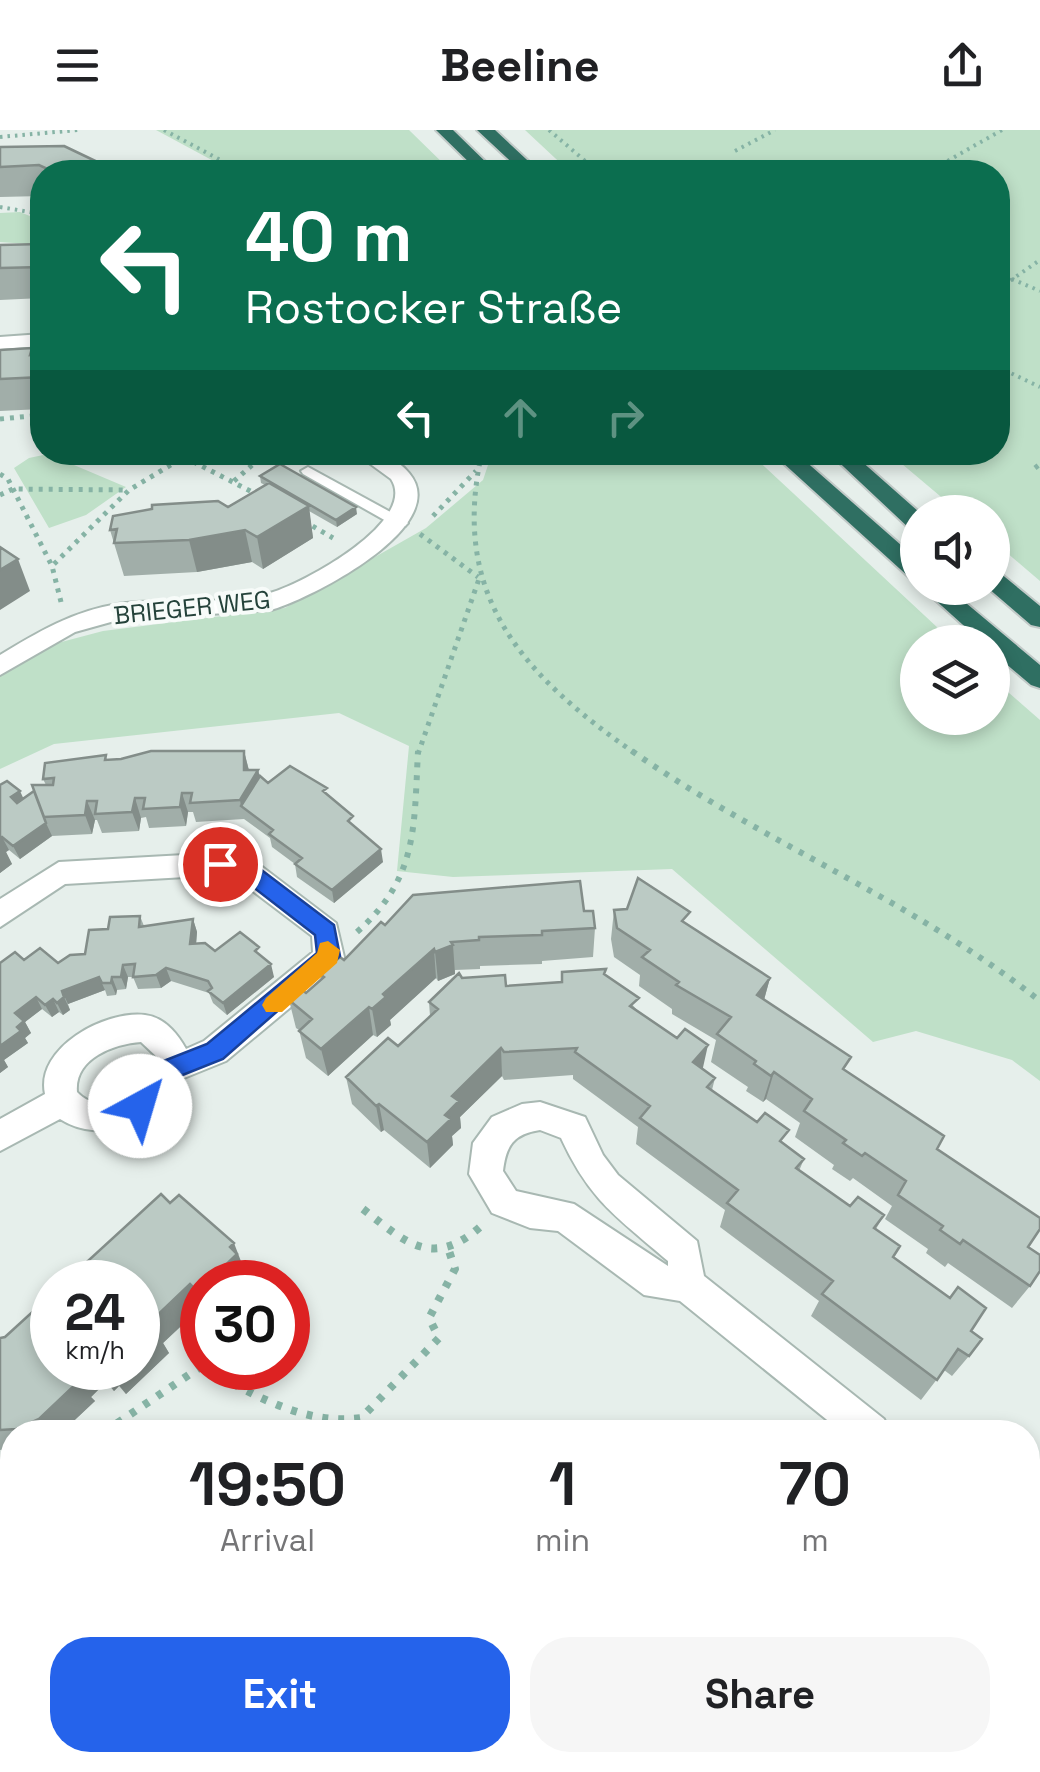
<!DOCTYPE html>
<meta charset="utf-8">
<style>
:root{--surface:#fff;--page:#f6f6f6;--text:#202124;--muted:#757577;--accent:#2563eb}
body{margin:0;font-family:"Space Grotesk",sans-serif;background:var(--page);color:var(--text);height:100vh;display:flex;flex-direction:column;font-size:38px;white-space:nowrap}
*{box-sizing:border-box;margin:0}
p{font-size:32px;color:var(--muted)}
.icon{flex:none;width:55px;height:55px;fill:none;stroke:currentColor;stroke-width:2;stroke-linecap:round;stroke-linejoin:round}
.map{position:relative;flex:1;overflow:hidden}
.drawer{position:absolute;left:0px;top:1290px;width:1040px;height:352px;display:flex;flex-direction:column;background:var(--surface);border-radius:40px 40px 0 0;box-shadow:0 5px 15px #0003}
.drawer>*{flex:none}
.top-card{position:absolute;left:30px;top:30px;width:980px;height:305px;border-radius:40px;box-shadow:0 5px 15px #0003;background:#0b6e4f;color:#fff;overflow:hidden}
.fabs{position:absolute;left:900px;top:365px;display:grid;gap:20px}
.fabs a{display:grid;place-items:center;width:110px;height:110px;border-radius:50%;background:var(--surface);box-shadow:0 5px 15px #0003;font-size:50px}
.speed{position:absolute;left:30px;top:1130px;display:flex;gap:20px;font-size:50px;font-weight:700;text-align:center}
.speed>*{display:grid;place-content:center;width:130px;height:130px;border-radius:50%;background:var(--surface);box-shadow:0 5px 15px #0003;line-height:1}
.speed small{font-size:25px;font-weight:400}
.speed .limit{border:15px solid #d22;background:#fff;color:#111}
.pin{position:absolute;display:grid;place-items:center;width:85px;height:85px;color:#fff;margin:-42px;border:5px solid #fff;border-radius:50%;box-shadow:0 2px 10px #0007}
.me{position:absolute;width:110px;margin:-55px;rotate:39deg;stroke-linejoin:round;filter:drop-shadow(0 0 8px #0008)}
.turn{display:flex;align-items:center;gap:35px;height:210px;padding:0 50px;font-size:45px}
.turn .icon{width:130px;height:130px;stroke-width:2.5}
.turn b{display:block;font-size:70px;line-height:85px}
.lanes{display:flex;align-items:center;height:95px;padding:0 50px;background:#0003;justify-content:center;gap:50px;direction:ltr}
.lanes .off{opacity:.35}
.eta{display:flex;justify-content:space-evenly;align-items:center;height:170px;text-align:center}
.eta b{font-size:60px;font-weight:800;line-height:70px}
.action{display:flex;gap:20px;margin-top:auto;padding:20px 50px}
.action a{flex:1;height:115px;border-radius:40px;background:var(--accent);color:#fff;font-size:40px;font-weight:800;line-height:115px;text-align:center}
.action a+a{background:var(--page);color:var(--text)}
header{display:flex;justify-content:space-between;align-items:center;height:130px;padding:0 50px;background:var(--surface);font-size:45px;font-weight:800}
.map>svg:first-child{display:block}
</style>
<header><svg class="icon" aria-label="menu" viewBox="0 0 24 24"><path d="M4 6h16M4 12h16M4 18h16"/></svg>Beeline<svg class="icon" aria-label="share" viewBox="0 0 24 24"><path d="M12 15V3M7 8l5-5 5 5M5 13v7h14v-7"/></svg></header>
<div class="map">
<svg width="1040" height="1642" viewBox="0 0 1040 1642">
<rect width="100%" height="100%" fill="#e6efeb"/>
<path fill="#bfe0c8" d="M156,0H409L452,42H234Z
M525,0H1040V451L993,411L992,382H959L889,323L998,322V42H570Z
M20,82L42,91V115L0,112V83Z
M492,323H750L953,512H918V588H992L993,549L1040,590V951L1012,930L916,901L873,912L672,739L453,747L397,741L409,616L339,583L54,614L0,639V547L50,515L103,501L285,478L426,398L483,350Z
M48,324L126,357L86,385L49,398L14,338L29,328Z
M878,1630H1006L1020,1642H870Z"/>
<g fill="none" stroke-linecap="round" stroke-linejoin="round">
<g stroke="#a8b8b2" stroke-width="4">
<path id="lane" d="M308,337L405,390L408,393L405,396H395L303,344L301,341Z"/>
</g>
<g stroke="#a8b8b2" stroke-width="4">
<path id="street" d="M42,204V216L0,219V207Z
M354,322C376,322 394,325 409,343C454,396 310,469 271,480L118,490L75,502L0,545V525C38,502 73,481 118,474C164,467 228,476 270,463C303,454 419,391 391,349Z
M220,723L261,736L336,793L344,827L340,836L226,931L184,948C163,993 103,1016 60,989L0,1021V989L45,964C35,918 105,880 145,885C164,887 177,903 186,919L204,911L313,822L312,806L241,752L220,745L65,754L0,797V769L59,732ZM141,912L158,928C149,958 104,991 77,962C74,929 113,914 141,912Z
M540,972L585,987L603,1025L618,1045L697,1111L704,1146L884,1289L890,1302H842L680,1171L644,1165L558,1101L530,1098L492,1083L469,1044L473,1013L492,987L522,974ZM540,1000L561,1008C590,1071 617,1087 668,1131V1136L574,1074L516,1061L503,1041C506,1016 513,1004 540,1000Z
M785,1630H831L826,1642H780Z"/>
</g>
<g stroke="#c2cac8" stroke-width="4">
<path id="highway" d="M436,0H453L496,42H479Z
M477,0H495L540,42H522Z
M771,322H795L918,430V450L910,448Z
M828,322H851L919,382L918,401L910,399Z
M992,441L1000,443L1040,476V497L1031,495L988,458H992Z
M922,458H948L1040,535V558L1031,555L992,522V512H982Z"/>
</g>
<path stroke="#86b3a5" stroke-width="4" stroke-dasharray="2.5 5" stroke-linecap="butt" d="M164,0L243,42
M549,0L598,42
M0,7L78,0
M735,21L775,0
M928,42L1002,0
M0,77L42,84
M998,143L1040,161
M998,159L1040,130
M998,237L1040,257"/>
<path stroke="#86b3a5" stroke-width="5" stroke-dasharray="4 6" stroke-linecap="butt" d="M0,289L42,285
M482,322C449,467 524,546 636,624
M1035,338L1040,334
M0,344L8,349L52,436
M234,351L267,322
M0,365L13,359L128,360
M433,386L476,341
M304,391L333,408
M420,404L478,447
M61,472L52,436L129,360L184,327L258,365
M418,624L479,449"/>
<path stroke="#86b3a5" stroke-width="6" stroke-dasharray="5 8" stroke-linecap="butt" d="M632,621C765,714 911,769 1040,871
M357,802C418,748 414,697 418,621"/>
<path stroke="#86b3a5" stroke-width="8" stroke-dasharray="6 10" stroke-linecap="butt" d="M363,1079C405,1112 432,1139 480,1097
M192,1211L202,1236
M205,1238C251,1264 306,1296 361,1288L439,1208L429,1188L455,1139L449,1121
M104,1302L202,1236
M0,1336L12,1335
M939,1630L953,1642
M537,1642L550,1630"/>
<use href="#lane" fill="#fff" fill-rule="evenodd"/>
<use href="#street" fill="#fff" fill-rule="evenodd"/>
<use href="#highway" fill="#2f6f62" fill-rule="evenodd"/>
</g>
<path fill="#a1aea9" d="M0,17L110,38L140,42H42V66L0,67Z
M42,114V168L0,170V115Z
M32,218L34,225L42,224V279L0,281V220Z
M208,322H258L230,335Z
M260,346L357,384L337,397L309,381L313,408L263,439L252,432L197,442L124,446L110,400L228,377L265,355L261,353Z
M244,621L249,640H258L260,646L268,653L328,665L383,732L334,773L297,747L295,734L272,717L270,708L244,689L196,692L193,682H188L186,696L149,698L146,687L141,688L139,701L102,703L97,690H95L92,704L52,706L20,729L9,720L6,722L12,734L0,743V655L23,669L46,655L43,649L107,630Z
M614,780L688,795L770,848L764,870L937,1019L1028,1117L1030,1156L1012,1178L948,1133L945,1137L926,1123L928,1119L885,1089L892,1076L853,1048L850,1051L832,1039L834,1035L795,1007L800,993L766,969L763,972L746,961L748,957L711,932L716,910L672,884V879L639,856L640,845L614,827L611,809Z
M584,781L595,798L593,827L542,831V834L480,836V839L455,840V844L438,851L436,848L390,890L391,895L377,907L373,905L328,946L306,928L299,900L296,898L289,870L306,863L321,850L320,844L344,830L385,795Z
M140,786L144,796L193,789L197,802L196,814L215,821L262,827L274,847L227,885L213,873L209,863L171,851L161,858L138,859L133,847H128L126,859L117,860L116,865L107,866L105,860L68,874L70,880L63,885L59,882L52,887L42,879L25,892L31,903L25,908L28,913L4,930L8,937L0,943V833L24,830L58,833L85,824L108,799Z
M562,842L606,845L637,880L703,939L715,948L712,960L804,1029L799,1041L850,1076L884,1085L876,1099L893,1128L971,1201L969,1226L952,1246L944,1240L921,1270L811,1186L819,1171L720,1097L725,1080L636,1014L638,997L573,949V945L504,950L502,946L460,987L461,998L452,1006L453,1015L430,1038L384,1000L381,1002L352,974L346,947L398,916L430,886L429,872L462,848L506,856L562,853Z
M170,1073L244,1136L247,1147L202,1152V1177L163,1213L169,1223L126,1264L119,1256L114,1261L106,1252L91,1267L95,1271L62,1302H12V1319L0,1320V1208L52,1238H138Z
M72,1630H403V1634L347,1642H61Z"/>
<path fill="#838d89" d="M227,322H258L230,335Z
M309,376L313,408L263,439L257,407Z
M356,377L357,384L337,397L336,390Z
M245,400L252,432L197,442L189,410Z
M18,429L30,461L0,480V440Z
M244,621L249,641L258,640L263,660L241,676L240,670L244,640Z
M20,661L26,674L17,681L11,667Z
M182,663L188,682L186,696L180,677Z
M135,668L141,688L139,701L132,682Z
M87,671L95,690L92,704L85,685Z
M46,693L52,706L20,729L13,716Z
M2,707L9,720L6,722L12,734L0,743V708Z
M381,719L383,732L334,773L332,760Z
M193,789L197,802L195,827L190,814Z
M453,815L455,844L438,851L435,822Z
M434,819L436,848L390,890L391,895L377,907L372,879L383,864Z
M271,834L274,847L227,885L223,873Z
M123,835L128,847L126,859L121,847Z
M166,838L171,851L161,858L156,845Z
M99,847L105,860L68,874L62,861Z
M112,847L117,860L116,865L111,853Z
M770,848L762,877L757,865Z
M36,867L42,879L25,892L31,903L25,908L28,913L4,930L8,937L0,943V916L17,897L15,883Z
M64,867L70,880L63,885L57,873Z
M53,869L59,882L52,887L45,875Z
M369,877L373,905L328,946L321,919Z
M708,915L702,942L693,932Z
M501,918L502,946L460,987L461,998L452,1006L453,1015L430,1038L427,1012L452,966Z
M774,942L766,969L763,972L771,946Z
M379,974L384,1000L381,1002L376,976Z
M234,1113L247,1147L242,1152H208L230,1117Z
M190,1154L202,1176L163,1213L169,1223L126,1264L111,1245L118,1238H138V1220L148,1194Z
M84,1238H94L106,1252L91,1267L95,1271L62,1302H20L16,1299Z
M102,1238L119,1256L114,1261L99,1241Z"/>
<path fill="#bbcac4" stroke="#838d89" stroke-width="2.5" d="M64,16L110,38L120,33L140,42H54L39,35L0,37V17Z
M42,114V137L0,138V115Z
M32,218L30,225L42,224V247L0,249V220Z
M280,334L356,377L336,390L260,346Z
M269,353L309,376L257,407L245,400L189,410L114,413L117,399L110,400L113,386L152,379V375L218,371L228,377Z
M0,417L18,429L0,440Z
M151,621H244V640H258L240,670L190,673L192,663H182L180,677L143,679L145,668H135L132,682L95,684L97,671H87L85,685L44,687L32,655H53L54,648L43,649L45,633L106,625L105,630L121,629Z
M290,636L327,658L323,661L353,686L348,691L381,719L332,760L295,734L302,728L269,704L273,700L241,676L260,646L268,653Z
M7,651L20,661L11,667L17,673L34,661L46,693L13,716L2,707L0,708V655Z
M638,748L690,782L682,791L770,848L757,865L851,927L843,939L944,1006L937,1019L1040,1088V1099L1028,1117L1040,1125V1141L1030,1156L963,1110L960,1114L940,1100L943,1096L898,1065L906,1051L865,1023L862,1026L843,1013L846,1010L804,981L812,969L774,942L771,946L754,934L756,931L717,904L731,887L676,855L679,852L642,827L650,820L617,798L614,780L627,779Z
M580,751L584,781H593L595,798L542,801V805L479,807V810L451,812L453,815L435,822L434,819L383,864L386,867L372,879L369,877L321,919L299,901L312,889L289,870L302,860L306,863L324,847L320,844L340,827L344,830L381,792L385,795L413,765Z
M140,786L139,797L193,789L190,814L205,813L215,821L240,802L259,817L255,821L271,834L223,873L208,861L212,858L208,851L166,838L156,845L133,847L135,834L123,835L121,847H112L111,853H102L99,847L62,861L64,867L57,873L53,869L45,875L36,867L15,883L24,891L17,897L21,901L0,916V833L15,822L24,830L40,818L58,833L70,825L85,824L89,800L108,799L110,787Z
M606,839L604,844L639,868L630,876L677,908L685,899L708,915L693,932L715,948L707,957L757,992L765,983L789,1000L780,1011L804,1029L796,1038L850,1076L858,1067L884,1085L874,1098L900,1116L893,1127L950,1168L958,1157L986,1178L971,1201L982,1209L969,1226L958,1219L937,1250L822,1164L833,1151L727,1073L738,1060L640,988L650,976L575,922L577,918L504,922L501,918L452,966L459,971L445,985L451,989L427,1012L379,974L376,976L346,947L388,908L398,916L438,879L429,872L459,843L462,848L505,845L506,856L562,852V842Z
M161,1064L170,1073L179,1065L234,1113L230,1117L237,1124L208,1152H202V1158L198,1162L190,1154L148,1194L156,1202L138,1220V1152H65Z
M52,1164V1238H84L74,1247L78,1252L39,1289L16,1299L0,1300V1208L5,1207Z
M104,1238H118L111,1245Z
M72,1630H384L297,1642H249V1640L230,1642H61Z"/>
<path fill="#2563eb" stroke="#184099" stroke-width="2.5" d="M220,725L259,738L334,795L340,826L223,929L180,946L175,961L140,987L131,984L128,976L156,948L161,932L207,914L317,823L315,805L244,750L212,740L209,734Z"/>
<path fill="#f59e0b" d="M328,811L340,820L337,833L282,882H266L262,875L266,868L317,823L320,813Z"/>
<g text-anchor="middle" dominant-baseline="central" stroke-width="8" stroke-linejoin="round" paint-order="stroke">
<g font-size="25" fill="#24423a" stroke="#f7fbf9">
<text transform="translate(192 477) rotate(-6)">BRIEGER WEG</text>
</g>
</g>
</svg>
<div class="fabs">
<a><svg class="icon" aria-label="sound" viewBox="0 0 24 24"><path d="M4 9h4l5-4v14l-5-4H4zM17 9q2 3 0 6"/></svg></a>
<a><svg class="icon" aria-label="layers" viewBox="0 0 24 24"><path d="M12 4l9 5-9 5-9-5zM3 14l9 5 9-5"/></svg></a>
</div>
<div class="speed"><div>24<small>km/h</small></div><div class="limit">30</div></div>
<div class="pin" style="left:220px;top:734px;background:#d93025"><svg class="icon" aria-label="arrive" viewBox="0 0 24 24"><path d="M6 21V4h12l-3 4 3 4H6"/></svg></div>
<svg class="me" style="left:140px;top:976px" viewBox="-20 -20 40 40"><circle r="19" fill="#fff"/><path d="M0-13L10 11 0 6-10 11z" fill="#2563eb"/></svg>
<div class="top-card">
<div class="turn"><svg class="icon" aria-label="left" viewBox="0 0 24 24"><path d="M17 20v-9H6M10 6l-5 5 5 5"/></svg><div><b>40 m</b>Rostocker Straße</div></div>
<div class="lanes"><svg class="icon" aria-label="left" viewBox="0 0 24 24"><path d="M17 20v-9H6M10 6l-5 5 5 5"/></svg><svg class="icon off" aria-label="ahead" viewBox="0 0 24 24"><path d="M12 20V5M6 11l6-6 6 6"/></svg><svg class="icon off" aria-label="right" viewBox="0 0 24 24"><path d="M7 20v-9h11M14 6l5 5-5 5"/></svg></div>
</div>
<section class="drawer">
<div class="eta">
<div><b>19:50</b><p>Arrival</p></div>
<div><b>1</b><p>min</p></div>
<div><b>70</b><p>m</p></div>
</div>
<div class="action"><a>Exit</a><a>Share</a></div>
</section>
</div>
